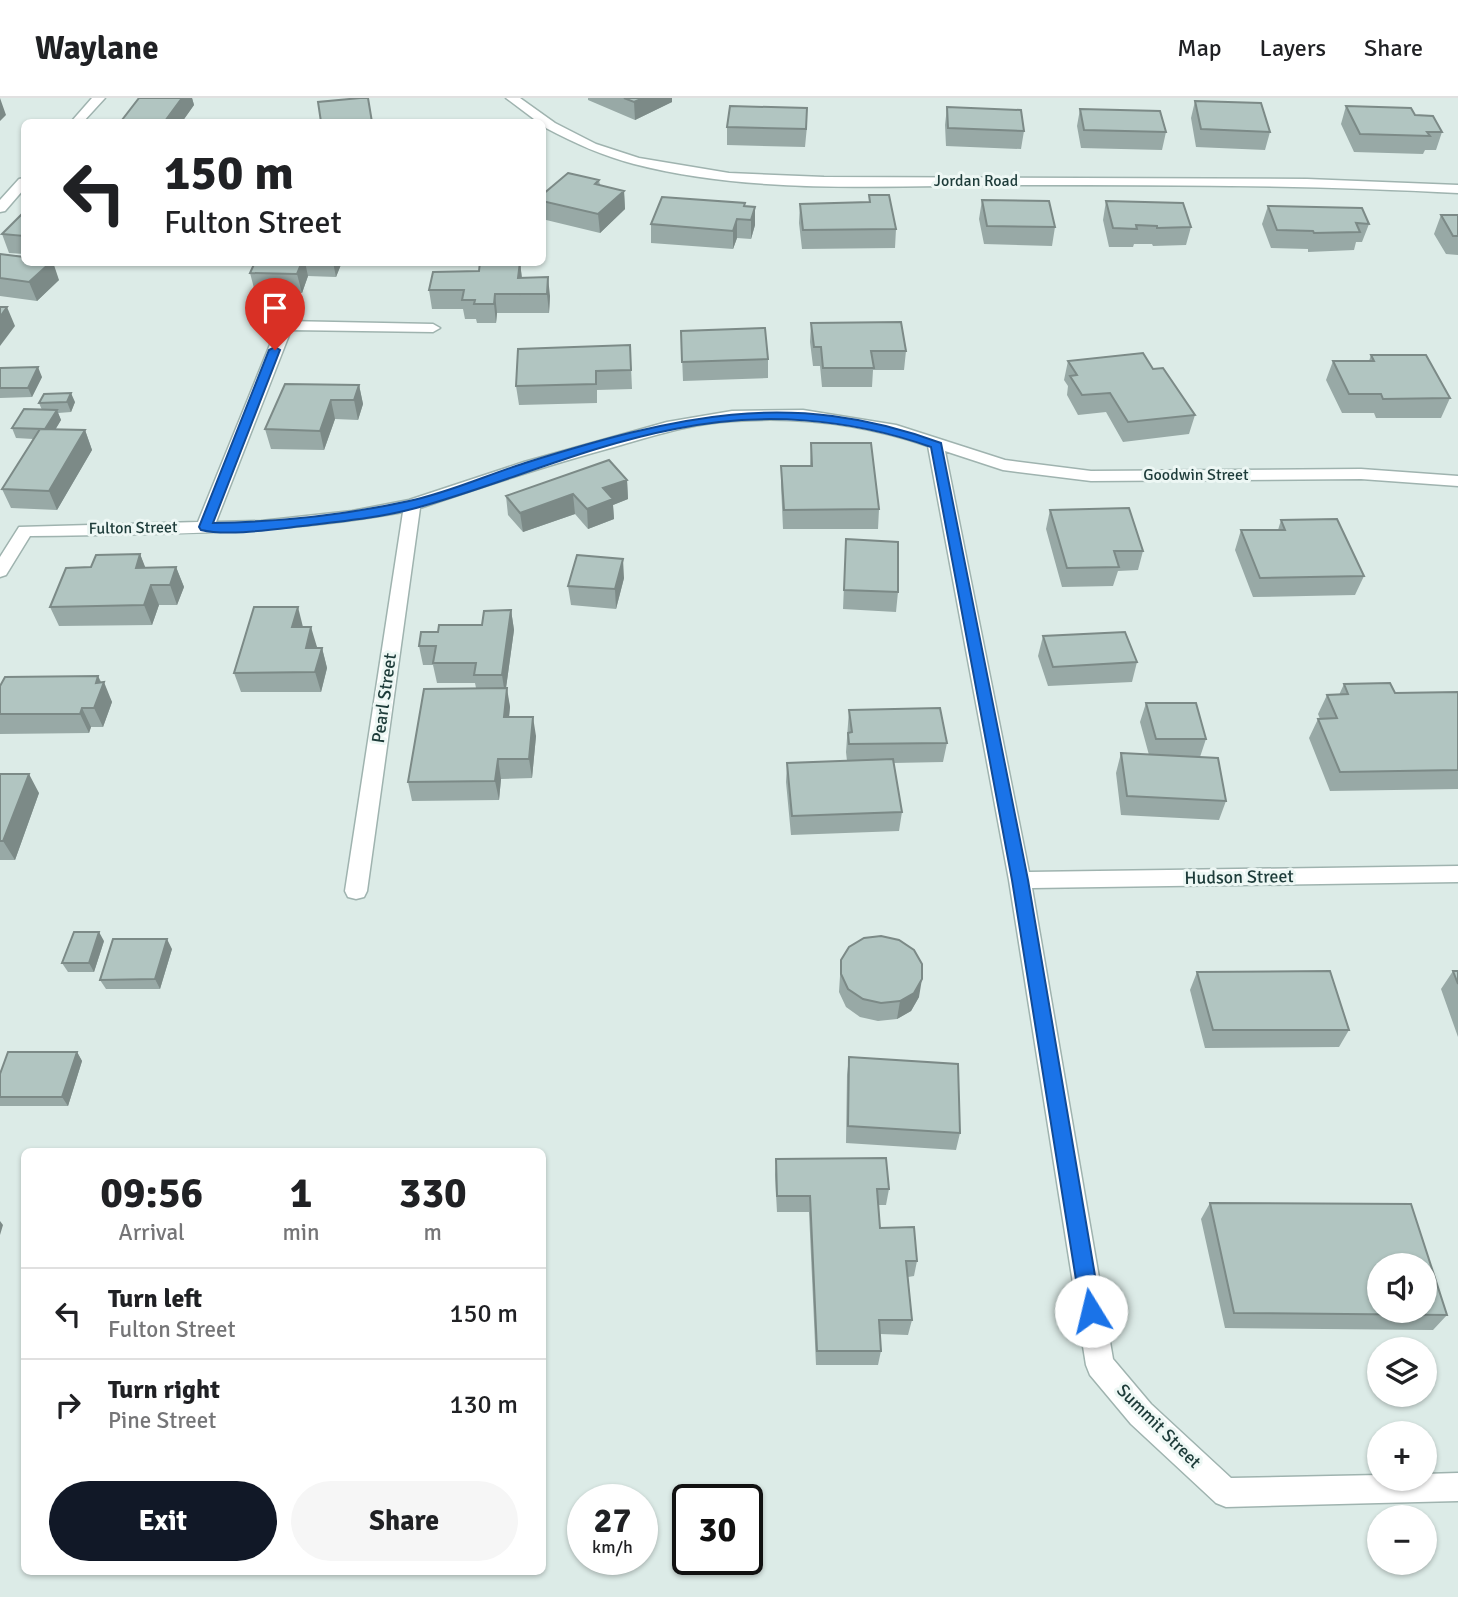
<!DOCTYPE html>
<meta charset="utf-8">
<style>
:root{--surface:#fff;--page:#f6f6f6;--text:#202124;--muted:#757577;--line:#e0e0e0;--accent:#111827}
body{margin:0;font-family:Signika,sans-serif;background:var(--page);color:var(--text);height:100vh;display:flex;flex-direction:column;font-size:26px;white-space:nowrap}
*{box-sizing:border-box;margin:0}
p{font-size:23px;color:var(--muted)}
.icon{flex:none;width:38px;height:38px;fill:none;stroke:currentColor;stroke-width:2;stroke-linecap:round;stroke-linejoin:round}
.map{position:relative;flex:1;overflow:hidden}
.panel{position:absolute;left:21px;top:1050px;width:525px;height:427px;display:flex;flex-direction:column;background:var(--surface);border-radius:10px;box-shadow:0 2px 5px #0004}
.panel>*{flex:none}
.top-card{position:absolute;left:21px;top:21px;width:525px;height:147px;border-radius:10px;box-shadow:0 2px 5px #0004;background:#fff;color:var(--text);overflow:hidden}
.tools{position:absolute;left:1367px;top:1155px;display:grid;gap:14px}
.tools a{display:grid;place-items:center;width:70px;height:70px;border-radius:50%;background:var(--surface);box-shadow:0 2px 5px #0004;font-size:35px}
.speed{position:absolute;left:567px;top:1386px;display:flex;gap:14px;font-size:35px;font-weight:700;text-align:center}
.speed>*{display:grid;place-content:center;width:91px;height:91px;border-radius:50%;background:var(--surface);box-shadow:0 2px 5px #0004;line-height:1}
.speed small{font-size:18px;font-weight:400}
.speed .limit{border:4px solid #111;border-radius:10px;background:#fff;color:#111}
.pin{position:absolute;display:grid;place-items:center;width:60px;height:60px;color:#fff;margin:-72px -30px;border-radius:50% 50% 50% 0;rotate:-45deg;box-shadow:0 0 7px #0007}
.pin .icon{rotate:45deg}
.me{position:absolute;width:77px;margin:-38px;rotate:351deg;stroke-linejoin:round;filter:drop-shadow(0 0 5px #0008)}
.turn{display:flex;align-items:center;gap:24px;height:147px;padding:0 28px;font-size:32px}
.turn .icon{width:91px;height:91px;stroke-width:2.5}
.turn b{display:block;font-size:49px;line-height:60px}
.eta{display:flex;justify-content:space-evenly;align-items:center;height:119px;text-align:center}
.eta b{font-size:42px;font-weight:700;line-height:49px}
.primary-button{display:flex;gap:14px;margin-top:auto;padding:14px 28px}
.primary-button a{flex:1;height:80px;border-radius:42px;background:var(--accent);color:#fff;font-size:28px;font-weight:700;line-height:80px;text-align:center}
.primary-button a+a{background:var(--page);color:var(--text)}
ul{padding:0;list-style:none}
li{display:flex;align-items:center;gap:21px;height:91px;padding:0 28px;border-top:2px solid var(--line)}
li div{flex:1}
li b{display:block;font-size:26px}
li em{font-style:normal}
header{display:flex;align-items:center;gap:42px;box-sizing:border-box;height:98px;padding:0 35px;background:var(--surface);border-bottom:2px solid var(--line)}
header strong{font-size:33px}
nav{display:flex;gap:38px;margin-inline-start:auto;font-size:24px}
.map>svg:first-child{display:block}
</style>
<header>
<strong>Waylane</strong>
<nav><a>Map</a><a>Layers</a><a>Share</a></nav>
</header>
<div class="map">
<svg width="1458" height="1499" viewBox="0 0 1458 1499">
<rect width="100%" height="100%" fill="#dcebe7"/>
<g fill="none" stroke-linecap="round" stroke-linejoin="round">
<g stroke="#9fb3af" stroke-width="3">
<path id="minor" d="M92,0H105L83,24H71Z
M506,0H520L555,25L596,46L639,60L729,75L824,79L1307,81L1458,87V95C1313,87 1169,87 1024,87C897,87 757,98 634,66C603,58 574,45 546,30L542,24H538Z
M24,80V91L5,113L0,114V102L19,81Z
M285,223L433,226L440,230L433,234L291,232L216,424L261,423L352,413L409,402L524,364L667,324L732,313L803,312L896,327L1005,362L1091,373L1361,371L1458,378V388L1361,381L1091,383L1003,372L945,353L1029,774L1458,768V784L1032,790L1113,1261L1151,1306L1231,1380L1379,1377V1381H1424V1376L1458,1375V1403L1226,1409L1216,1405L1131,1326L1090,1277L1086,1267L1009,782L928,348C866,327 799,318 733,323C692,325 653,338 614,349C548,367 484,388 420,410L367,793L364,799L356,801L348,799L345,793L403,414C278,437 156,436 30,438L6,477L0,479V459L19,429L198,424L278,227Z"/>
</g>
<use href="#minor" fill="#fff" fill-rule="evenodd"/>
</g>
<path fill="#98a9a6" d="M139,0H192L194,7L182,24H123L122,22Z
M588,0H672V4L635,22L588,2Z
M1195,3L1270,34L1265,52L1196,49L1191,20Z
M1346,8L1415,17L1442,34L1436,52H1425L1423,56L1354,54L1341,26Z
M947,9L1024,33L1021,51L946,48L945,27Z
M1080,11L1166,34L1162,52L1081,50L1077,28Z
M807,28L805,49L727,47V29Z
M599,82L600,87L624,93L625,111L600,135L542,121V97Z
M869,97L896,131L895,150L802,151L799,125L800,106L869,104Z
M982,102L1055,129L1052,148L984,146L979,121Z
M1106,103L1191,129L1186,147L1153,148L1152,146H1134L1133,149H1109L1103,122Z
M745,108L755,127L751,141L737,140L733,151L651,145V126Z
M1268,108L1369,126L1362,144H1356L1354,152L1308,154V151L1271,150L1262,126Z
M24,114V156L9,155L2,136Z
M1441,117H1458V157L1446,156L1434,136Z
M0,156L59,182L37,203L0,198Z
M255,164H342L336,179L308,178L302,195L255,194L250,175Z
M520,164L522,180L550,198L549,215H497L496,225H477L476,221H465L463,211H432L429,192Z
M811,225L906,253L904,272H873L872,289H822L820,268H813L810,244Z
M681,233L768,261V280L683,283Z
M630,247L632,291L597,292V305L519,307L516,288Z
M1371,257L1450,300L1441,320H1376L1374,315H1342L1326,282L1333,263H1369Z
M1068,263L1153,271L1195,317L1189,336L1123,344L1106,314L1078,317L1067,297L1068,288L1064,282Z
M0,270L42,279L32,299L0,300Z
M359,287L363,306L358,322L335,321L324,352L271,351L265,331Z
M75,304L71,314L58,315L61,322L55,332H85L92,352L57,412L11,410L2,391L33,341L16,340L12,330L42,312L39,305Z
M811,345L879,411L878,431H783L781,387V368H810Z
M627,382L628,401L613,407L614,421L588,431L575,416L523,434L508,417L506,398Z
M1050,412L1143,453L1138,472L1118,473L1113,488L1062,489L1046,431Z
M1281,422L1364,478L1355,497L1253,499L1235,452L1241,432H1278Z
M846,441L898,494L896,514L843,511Z
M140,456L145,470L176,469L184,489L177,507H159L152,527L59,528L50,509L91,469Z
M624,480L616,511L571,507L568,488Z
M511,512L514,532L506,590L510,609L509,619L536,638L532,680L501,681L499,702L412,703L408,684L476,590L475,585H437L433,567H423L419,548L438,534L482,527Z
M303,529L317,549V550H322L327,570L321,594H241L234,575Z
M1043,538L1137,564L1132,584L1048,588L1038,558Z
M98,578L112,604L103,629H91L89,635L0,636V588Z
M1344,586L1395,595L1458,594V691L1330,693L1309,640L1318,621H1320L1318,616L1327,597H1339Z
M1146,605L1206,641L1200,659L1226,703L1219,722L1121,717L1116,675L1121,655L1149,657L1140,624Z
M849,612L947,645L943,664L893,665L902,714L899,733L791,737L786,684L787,665L847,663L846,654Z
M0,676L39,695L15,762H0Z
M104,843L94,874H68L62,865Z
M172,851L160,891H106L100,882Z
M841,862L919,899L911,913L897,921L878,923L860,919L846,909L839,894Z
M1453,873H1458V939L1441,891Z
M1197,874L1349,932L1339,949L1205,950L1190,892Z
M77,954L82,963L68,1008H0V976Z
M849,959L960,1035L956,1052L846,1045L847,977Z
M776,1061L889,1091L886,1107H878L880,1130L917,1163L914,1178L908,1179L912,1222L908,1237L880,1236L881,1253L878,1267H816L809,1114H777L775,1077Z
M1210,1105L1447,1217L1433,1232L1225,1230L1201,1121Z"/>
<path fill="#7c8a87" d="M0,0L6,17L0,23Z
M182,0H192L194,7L182,24H165Z
M643,0H672V4L635,22L634,4Z
M624,93L625,111L600,135L598,116Z
M755,109V127L751,141V122Z
M737,121V140L733,151V133Z
M51,164H53L59,182L37,203L29,184Z
M302,164H305L308,178L302,195L297,176Z
M333,164H342L336,179Z
M520,164L522,182L520,198L518,180Z
M548,179L550,198L549,215L547,196Z
M495,196L497,215L496,225L494,206Z
M7,209L15,228L0,248V219Z
M38,269L42,279L32,299L28,290Z
M359,287L363,306L358,322L354,302Z
M71,295L75,304L71,314L67,304Z
M331,302L335,321L324,352L320,333Z
M57,312L61,322L49,342L44,332Z
M85,332L92,352L57,412L49,393Z
M627,382L628,401L613,407L614,421L588,431L587,411L603,390Z
M573,396L575,416L523,434L520,415Z
M140,456L148,476L136,470Z
M623,461L624,480L616,511L615,491Z
M176,469L184,489L177,507L170,487Z
M151,487L159,507L152,527L144,507Z
M298,509L303,529L298,549L292,529Z
M511,512L514,532L505,597L502,577Z
M311,529L317,549L312,570L306,550Z
M322,550L327,570L321,594L315,574Z
M98,578L102,588L104,584L112,604L103,629L94,610L96,585Z
M507,590L510,609L507,638L504,619Z
M82,610L91,629L89,635L80,616Z
M533,619L536,638L532,680L529,661Z
M498,661L501,681L499,702L495,683Z
M29,676L39,695L15,762L3,743Z
M99,834L104,843L94,874L89,865Z
M167,841L172,851L160,891L155,881Z
M922,881L919,899L911,913L897,921L900,903Z
M77,954L82,963L68,1008L62,999Z
M0,1123L3,1127L0,1137Z"/>
<path fill="#b1c5c1" stroke="#7c8a87" stroke-width="2" fill-rule="evenodd" d="M139,0H182L165,23L122,22Z
M360,0H368L372,24H321L318,4Z
M624,0H643L634,4Z
M1195,3L1261,5L1270,34L1201,31Z
M730,8L807,10L806,31L727,29Z
M1346,8L1411,10L1415,17L1433,18L1442,34H1427L1430,38L1360,36Z
M947,9L1021,12L1024,33L948,30Z
M1080,11L1160,13L1166,34L1084,32Z
M568,75L599,82L595,86L624,93L598,116L542,103V97Z
M869,97H889L896,131L803,132L800,106L870,104Z
M662,99L745,105L744,108L755,109L751,122L737,121L733,133L651,126Z
M982,102L1049,103L1055,129L987,128Z
M1106,103L1183,105L1191,129L1157,130V128L1136,127L1137,131L1113,130Z
M1268,108L1362,110L1369,126L1356,125L1360,134L1314,135L1313,133L1277,132Z
M24,114V138L2,136Z
M1441,117H1458V138H1453Z
M0,156L24,159V164H51L29,184L0,180Z
M255,164H302L297,176L250,175Z
M480,164H520L518,180L548,179L547,196H495L494,206H474L475,202H462L464,192H429L433,174L479,173Z
M0,209H7L0,219Z
M901,224L906,253H871L874,270H823L821,249H814L811,225Z
M765,230L768,261L682,264L681,233Z
M630,247L631,272L596,273V286L516,288L518,251Z
M1143,255L1153,271L1163,270L1195,317L1128,324L1110,295L1082,297L1070,278L1077,277L1068,263Z
M1371,257H1426L1450,300L1383,301L1381,296H1349L1333,263H1374Z
M38,269L28,290H0V270Z
M285,286L359,287L354,302H331L320,333L265,331Z
M71,295L67,304L39,305L44,296Z
M24,311L57,312L45,331L12,330Z
M40,331L85,332L49,393L2,391Z
M811,345H871L879,411L784,412L781,368H812Z
M609,362L627,382L603,390L613,401L587,411L573,396L520,415L506,398Z
M1129,410L1143,453H1114L1119,469L1067,470L1050,412Z
M1337,421L1364,478L1260,480L1241,432H1285L1281,422Z
M846,441L898,444V494L844,492Z
M140,456L136,470L176,469L170,487H151L144,507L50,509L66,470L91,469L96,457Z
M577,457L623,461L615,491L568,488Z
M254,509H298L292,529H311L306,550H322L315,574L234,575Z
M511,512L502,577H474L476,565H433L436,548H419L421,534H438L439,527H482L484,513Z
M1125,534L1137,564L1053,569L1043,538Z
M98,578L96,585L104,584L94,610H82L80,616H0V588L5,579Z
M1390,585L1395,595L1458,594V672L1340,674L1318,621L1337,620L1327,597L1348,596L1344,586Z
M507,590L504,619H533L529,661H498L495,683L408,684L424,591Z
M1146,605H1196L1206,641H1156Z
M940,610L947,645L849,646L848,635L852,634L849,612Z
M1121,655L1218,660L1226,703L1127,698Z
M893,661L902,714L792,718L787,665Z
M0,676H29L3,743H0Z
M74,834H99L89,865H62Z
M881,838L899,842L914,852L922,866V881L914,895L900,903L881,905L863,901L848,891L841,876V862L849,849L864,840Z
M113,841H167L155,881L100,882Z
M1330,873L1349,932H1213L1197,874Z
M1453,873H1458V886Z
M8,954H77L62,999H0V976Z
M849,959L958,966L960,1035L848,1028Z
M886,1060L889,1091H877L880,1130L914,1129L917,1163H906L912,1222H879L881,1253H817L810,1098H777L776,1061Z
M1210,1105L1411,1106L1447,1217L1234,1215ZM1379,1167H1424V1213H1379Z"/>
<path fill="#1a73e8" stroke="#114b97" stroke-width="2" d="M275,249L280,252L213,425C279,424 345,417 409,403C448,395 487,377 525,365C674,319 788,289 941,345L1028,782L1101,1213L1098,1220L1091,1223L1084,1220L1081,1213L1012,782L931,349C849,320 760,313 675,331C586,348 503,386 416,410C383,419 346,423 311,427C281,430 230,439 201,432L199,429L269,252Z"/>
<g text-anchor="middle" dominant-baseline="central" stroke-width="6" stroke-linejoin="round" paint-order="stroke">
<g font-size="16" fill="#1d3b39" stroke="#edf7f4">
<text x="976" y="83">Jordan Road</text>
<text x="1196" y="377">Goodwin Street</text>
<text transform="translate(133 430) rotate(-1)">Fulton Street</text>
</g>
<g font-size="18" fill="#1d3b39" stroke="#edf7f4">
<text transform="translate(384 600) rotate(-82)">Pearl Street</text>
<text transform="translate(1239 779) rotate(-1)">Hudson Street</text>
<text transform="translate(1159 1328) rotate(45)">Summit Street</text>
</g>
</g>
</svg>
<div class="tools">
<a><svg class="icon" aria-label="sound" viewBox="0 0 24 24"><path d="M4 9h4l5-4v14l-5-4H4zM17 9q2 3 0 6"/></svg></a>
<a><svg class="icon" aria-label="layers" viewBox="0 0 24 24"><path d="M12 4l9 5-9 5-9-5zM3 14l9 5 9-5"/></svg></a>
<a>+</a>
<a>−</a>
</div>
<div class="speed"><div>27<small>km/h</small></div><div class="limit">30</div></div>
<div class="pin" style="left:275px;top:252px;background:#d93025"><svg class="icon" aria-label="arrive" viewBox="0 0 24 24"><path d="M6 21V4h12l-3 4 3 4H6"/></svg></div>
<svg class="me" style="left:1091px;top:1213px" viewBox="-20 -20 40 40"><circle r="19" fill="#fff"/><path d="M0-13L10 11 0 6-10 11z" fill="#1a73e8"/></svg>
<div class="top-card">
<div class="turn"><svg class="icon" aria-label="left" viewBox="0 0 24 24"><path d="M17 20v-9H6M10 6l-5 5 5 5"/></svg><div><b>150 m</b>Fulton Street</div></div>
</div>
<section class="panel">
<div class="eta">
<div><b>09:56</b><p>Arrival</p></div>
<div><b>1</b><p>min</p></div>
<div><b>330</b><p>m</p></div>
</div>
<ul>
<li><svg class="icon" aria-label="left" viewBox="0 0 24 24"><path d="M17 20v-9H6M10 6l-5 5 5 5"/></svg><div><b>Turn left</b><p>Fulton Street</p></div><em>150 m</em></li>
<li><svg class="icon" aria-label="right" viewBox="0 0 24 24"><path d="M7 20v-9h11M14 6l5 5-5 5"/></svg><div><b>Turn right</b><p>Pine Street</p></div><em>130 m</em></li>
</ul>
<div class="primary-button"><a>Exit</a><a>Share</a></div>
</section>
</div>
